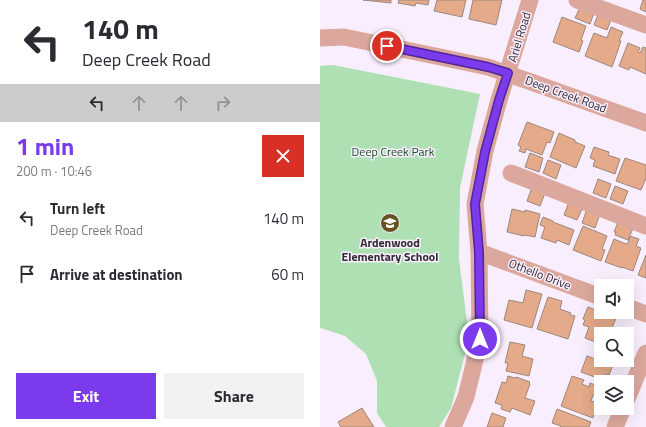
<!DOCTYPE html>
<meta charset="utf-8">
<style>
:root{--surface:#fff;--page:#f2f2f3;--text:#2b2b33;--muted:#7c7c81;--accent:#7c3aed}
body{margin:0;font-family:"Titillium Web",sans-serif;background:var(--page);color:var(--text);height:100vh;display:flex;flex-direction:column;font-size:15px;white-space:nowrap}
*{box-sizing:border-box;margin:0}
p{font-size:13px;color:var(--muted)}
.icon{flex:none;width:22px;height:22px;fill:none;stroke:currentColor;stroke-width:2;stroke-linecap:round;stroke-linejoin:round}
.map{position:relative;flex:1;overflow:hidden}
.details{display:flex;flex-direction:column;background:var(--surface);width:320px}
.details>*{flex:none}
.top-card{background:#fff;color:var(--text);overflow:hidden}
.buttons{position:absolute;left:274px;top:279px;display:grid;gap:8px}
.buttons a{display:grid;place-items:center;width:40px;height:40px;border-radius:0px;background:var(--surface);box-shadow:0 4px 16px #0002;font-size:20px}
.pin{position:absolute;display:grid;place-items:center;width:34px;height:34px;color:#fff;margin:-17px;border:2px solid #fff;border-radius:50%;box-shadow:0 1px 4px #0007}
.me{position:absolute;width:44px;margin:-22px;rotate:0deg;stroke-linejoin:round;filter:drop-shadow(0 0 3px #0008)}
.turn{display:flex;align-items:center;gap:14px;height:84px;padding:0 16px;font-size:18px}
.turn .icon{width:52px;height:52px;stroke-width:2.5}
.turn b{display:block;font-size:28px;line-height:34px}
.lanes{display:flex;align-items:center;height:38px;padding:0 16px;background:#0003;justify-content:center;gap:20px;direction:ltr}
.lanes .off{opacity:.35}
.round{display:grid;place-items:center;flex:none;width:42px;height:42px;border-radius:0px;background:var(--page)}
.head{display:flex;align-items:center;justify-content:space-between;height:68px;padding:0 16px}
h1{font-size:24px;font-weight:700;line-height:30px;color:var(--accent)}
.primary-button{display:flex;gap:8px;margin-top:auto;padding:8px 16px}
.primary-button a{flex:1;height:46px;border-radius:0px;background:var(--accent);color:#fff;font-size:16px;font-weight:700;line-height:46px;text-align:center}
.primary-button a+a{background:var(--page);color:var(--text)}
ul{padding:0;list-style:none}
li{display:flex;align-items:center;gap:12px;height:56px;padding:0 16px}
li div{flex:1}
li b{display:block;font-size:15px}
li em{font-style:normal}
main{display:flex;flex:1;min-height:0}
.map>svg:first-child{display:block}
</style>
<main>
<section class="details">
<div class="top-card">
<div class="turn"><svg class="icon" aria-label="left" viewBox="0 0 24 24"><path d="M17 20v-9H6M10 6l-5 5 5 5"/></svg><div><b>140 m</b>Deep Creek Road</div></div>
<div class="lanes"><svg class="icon" aria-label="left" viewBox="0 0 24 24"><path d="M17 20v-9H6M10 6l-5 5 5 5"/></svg><svg class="icon off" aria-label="ahead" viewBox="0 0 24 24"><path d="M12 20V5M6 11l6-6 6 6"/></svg><svg class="icon off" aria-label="ahead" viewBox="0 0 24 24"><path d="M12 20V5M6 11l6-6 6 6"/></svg><svg class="icon off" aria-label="right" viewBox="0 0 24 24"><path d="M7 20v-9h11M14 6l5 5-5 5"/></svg></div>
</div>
<div class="head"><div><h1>1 min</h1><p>200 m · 10:46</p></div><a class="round" style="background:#d93025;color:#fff"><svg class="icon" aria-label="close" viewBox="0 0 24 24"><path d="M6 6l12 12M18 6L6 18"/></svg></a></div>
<ul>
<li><svg class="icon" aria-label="left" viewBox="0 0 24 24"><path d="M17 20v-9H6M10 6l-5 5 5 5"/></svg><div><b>Turn left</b><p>Deep Creek Road</p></div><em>140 m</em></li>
<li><svg class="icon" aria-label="arrive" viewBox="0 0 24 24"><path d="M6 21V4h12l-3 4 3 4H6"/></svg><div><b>Arrive at destination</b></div><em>60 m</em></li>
</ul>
<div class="primary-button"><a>Exit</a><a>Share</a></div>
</section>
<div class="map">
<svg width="326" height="427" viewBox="0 0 326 427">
<rect width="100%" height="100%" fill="#f9eefd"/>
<path fill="#aee0b4" d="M13,65L160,94L140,188L139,259L149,338L131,408L119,427H66L57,413V381L46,354L25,336L4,329L0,328V66Z"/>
<path fill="#e4aa89" stroke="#9c887d" d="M43,0H71V3Z
M79,0H109L108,5L96,3L95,6L78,3Z
M117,0H146L142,17L114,11Z
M153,0H182L176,25L149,19Z
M323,0H326V12L320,9Z
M261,5L275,10L270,24L255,18Z
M279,12L292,17L287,30L274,25Z
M242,17L266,26L261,40L263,41L259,52L233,42Z
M291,27L303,32L299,41H301L292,67L265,56L274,33L287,38Z
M308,43L320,48L318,52L320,53L323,47L326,48V74L310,67L309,70L299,66Z
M207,122L234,132L230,143L227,142L222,155L206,149L205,153L199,151L201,147L198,145Z
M239,133L255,140V142L265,146L256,168L230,157Z
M274,147L289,152L288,155L300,159L295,174L273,166L275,160L270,158Z
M210,153L223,158L219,172L205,167Z
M305,158L326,165V178L321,190L296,181Z
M228,160L241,165L236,179L223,173Z
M278,179L291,184L286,198L273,193Z
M295,186L308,191L303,204L290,199Z
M212,187L225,193L220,206L207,201Z
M249,202L263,207L257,220L244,215Z
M192,209L205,212V210L220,214L215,237L205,235L204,236L187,232Z
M267,209L280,214L275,228L262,223Z
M223,217L233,221V222L254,230L249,245L237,240L236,243L221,238L225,227L220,225Z
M299,220L314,226L308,240L295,235L296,232H294Z
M263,226L287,236L282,249L285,250L281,261L253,250Z
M310,236L319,239L316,246L321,248L313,271L302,267V268L285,262L294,239L306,244L308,243Z
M326,255V278L318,275Z
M206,290L222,294L212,328L184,320L189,300L203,303Z
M228,297L242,301L240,309L251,313L250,315L255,316L248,339L217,329Z
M268,307L296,318L291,331L298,334H281V344L265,338L269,327L263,325L265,320L263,319Z
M190,342L205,345L202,356L213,359L209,376L186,371L188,363H185Z
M281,350V360H295L289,375L285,374L283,380L261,372L267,356L278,360Z
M188,376L195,378L196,377L210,382L209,383L210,384L205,398L215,401L210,415L192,408L190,412L181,409L182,405L175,403L182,382L186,383Z
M252,376L264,380L262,384L269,387L270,383L281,387V392L279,398L273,395L271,401L278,403L273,418L241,406Z
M42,408L54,427H21L18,422Z
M237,409L271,422L269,427H240L241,426L232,423Z
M172,413L186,418L183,427H167Z"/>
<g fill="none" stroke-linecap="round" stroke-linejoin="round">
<path stroke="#dca89d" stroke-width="17" d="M257,0L326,25
M0,38L24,37L168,67L214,83L326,123
M191,173L326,226
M159,252L281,297
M307,307L326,314
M307,399L326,353
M133,427L146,397L160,339L159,252L155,204L165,151L179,100L210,0
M295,427L303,408"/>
</g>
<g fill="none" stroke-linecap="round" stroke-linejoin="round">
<g stroke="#51269a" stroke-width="10">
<path id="route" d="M67,46L168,67L188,73L179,100L165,152L155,204L159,252L160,339"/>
</g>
<use href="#route" stroke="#7c3aed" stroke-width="7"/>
</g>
<defs>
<g id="school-disc" transform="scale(1)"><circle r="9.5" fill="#665321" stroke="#f9eefd"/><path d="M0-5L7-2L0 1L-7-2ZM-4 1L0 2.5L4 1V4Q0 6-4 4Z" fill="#fff"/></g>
</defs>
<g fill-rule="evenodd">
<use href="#school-disc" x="70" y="223"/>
</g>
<g text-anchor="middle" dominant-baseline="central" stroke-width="3" stroke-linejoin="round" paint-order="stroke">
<g font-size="12" fill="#302a31" stroke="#f9eefd">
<text transform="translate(199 37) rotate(-73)">Ariel Road</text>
<text transform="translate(246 94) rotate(20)">Deep Creek Road</text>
<text transform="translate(220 274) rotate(21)">Othello Drive</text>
</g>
<g font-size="12" fill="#184e25" stroke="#f9eefd">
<text x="73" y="151">Deep Creek Park</text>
</g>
<g font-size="12" font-weight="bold" fill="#302a31" stroke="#f9eefd">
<text x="70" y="242">Ardenwood<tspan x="70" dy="14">Elementary School</tspan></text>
</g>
</g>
</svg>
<div class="buttons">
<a><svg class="icon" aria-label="sound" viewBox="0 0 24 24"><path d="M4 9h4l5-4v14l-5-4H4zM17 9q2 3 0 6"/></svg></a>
<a><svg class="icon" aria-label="search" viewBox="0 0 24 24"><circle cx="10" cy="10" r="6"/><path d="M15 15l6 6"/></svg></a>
<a><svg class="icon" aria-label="layers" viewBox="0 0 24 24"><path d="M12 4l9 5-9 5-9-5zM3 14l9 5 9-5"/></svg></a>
</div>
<div class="pin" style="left:67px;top:46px;background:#d93025"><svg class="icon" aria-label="arrive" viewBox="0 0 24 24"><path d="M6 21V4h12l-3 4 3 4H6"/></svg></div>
<svg class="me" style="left:160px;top:339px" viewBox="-20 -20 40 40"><circle r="17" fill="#7c3aed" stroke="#fff" stroke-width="3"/><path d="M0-11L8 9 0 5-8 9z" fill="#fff"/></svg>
</div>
</main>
